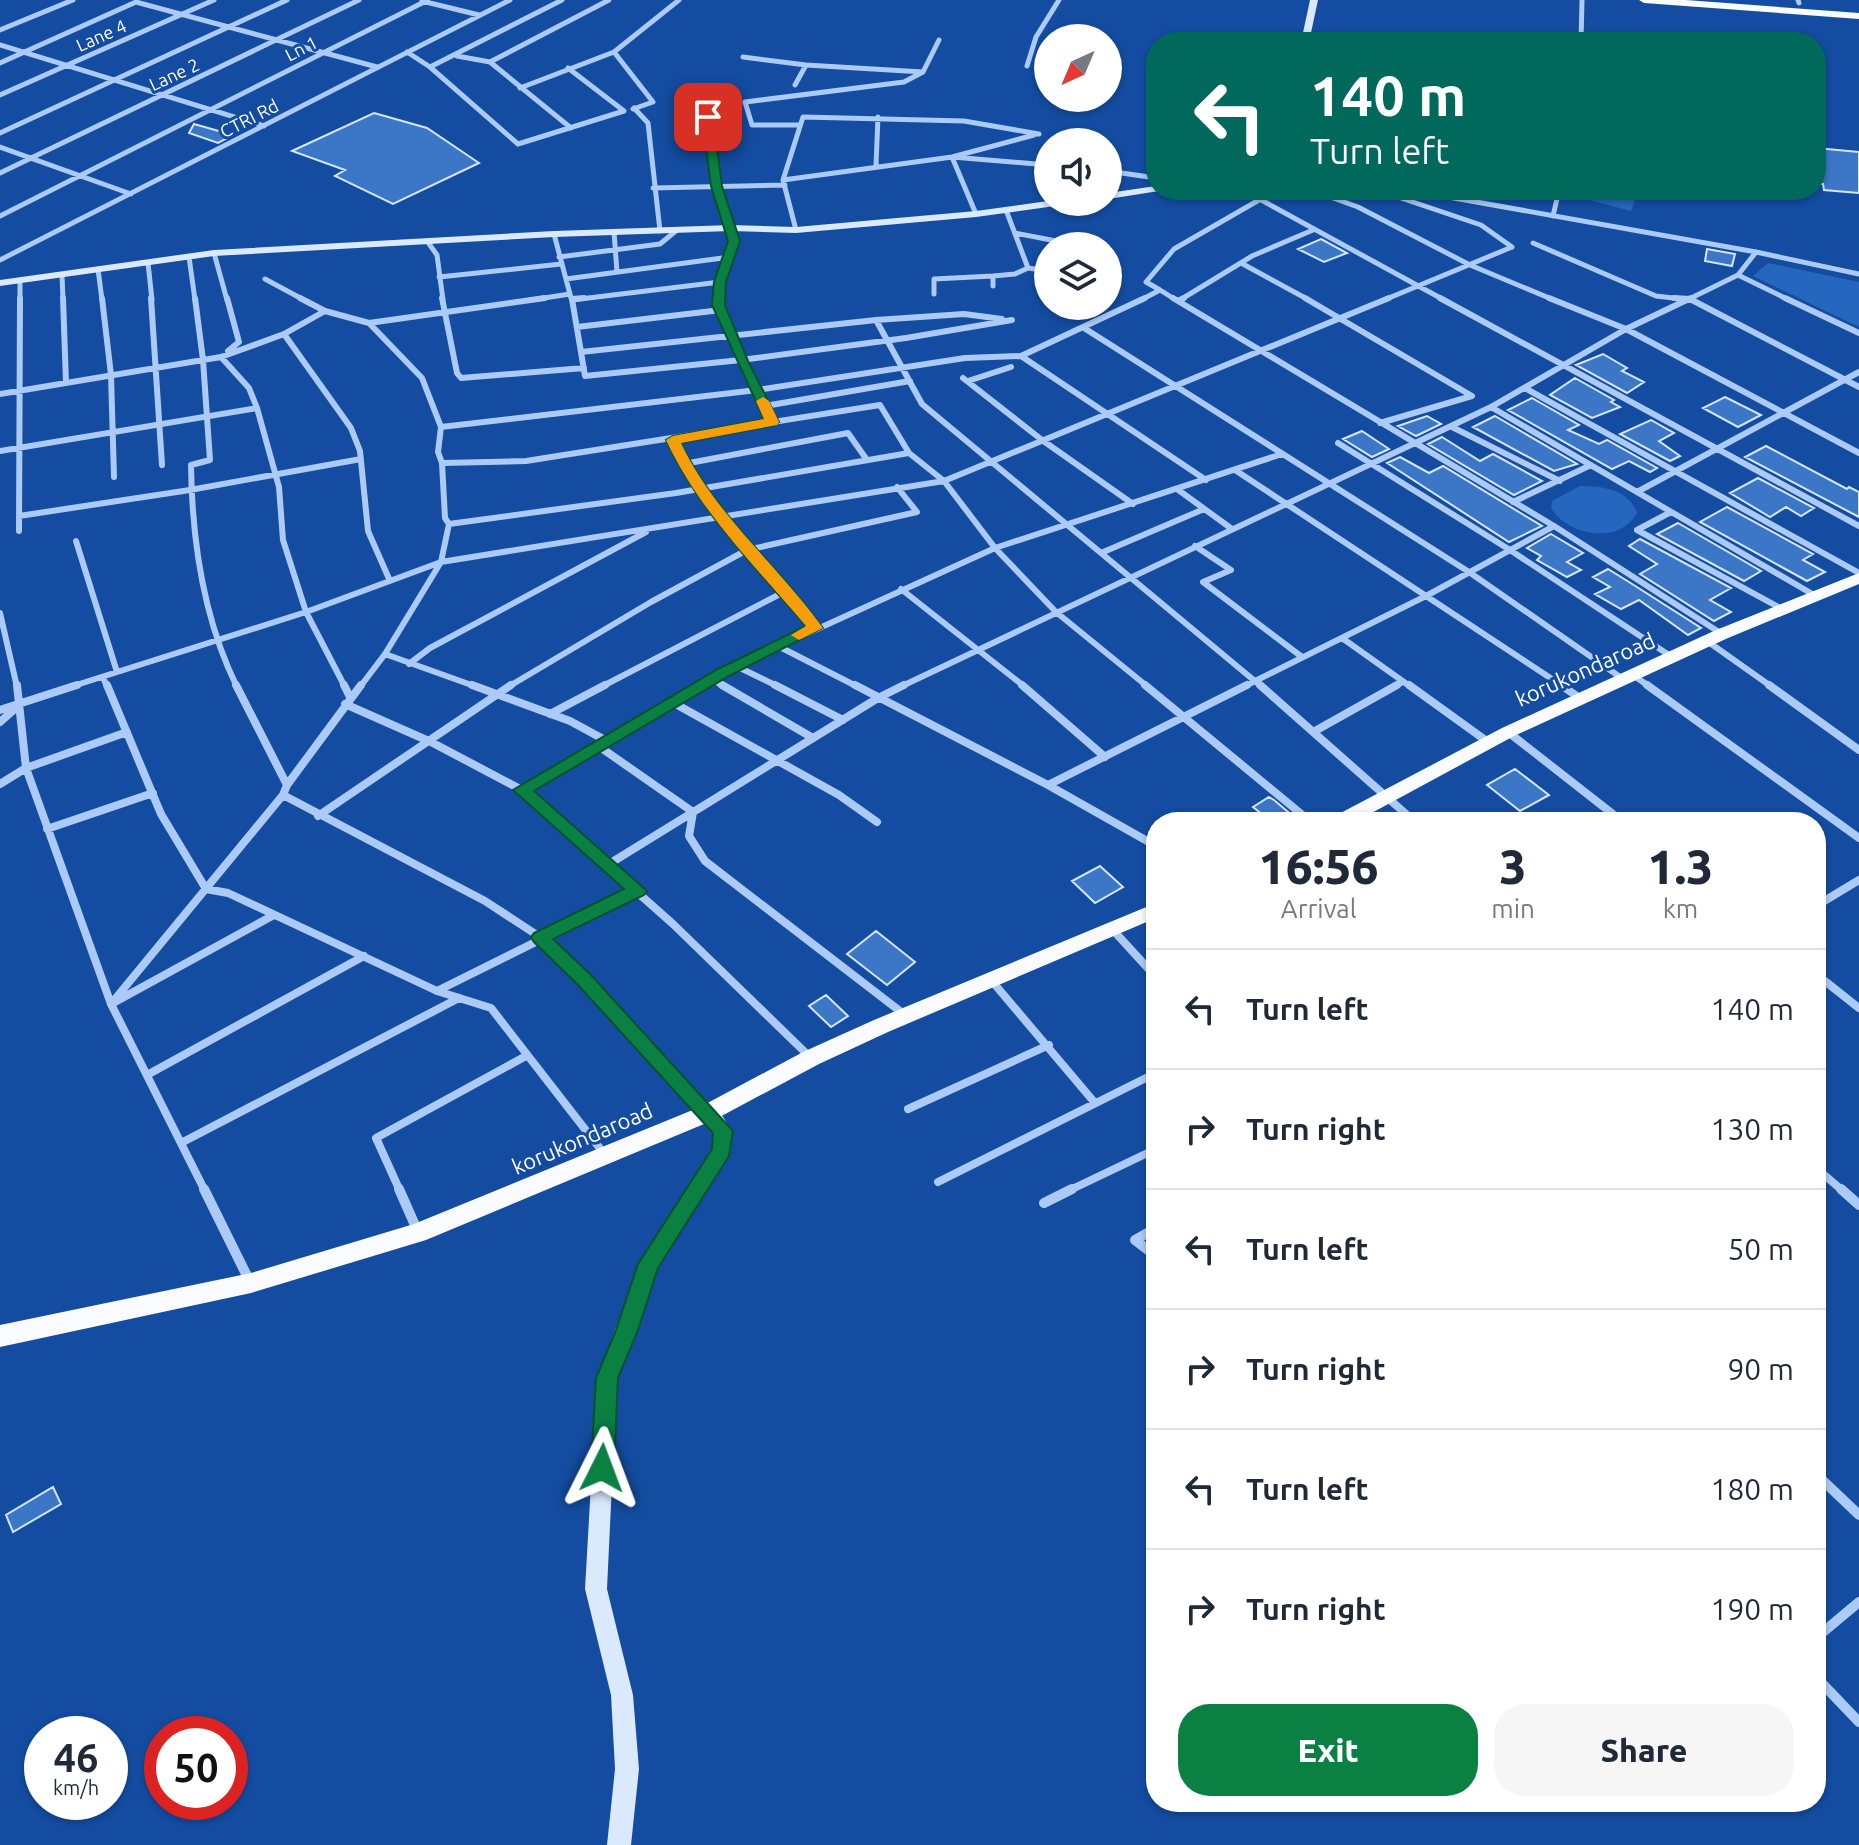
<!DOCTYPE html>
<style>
:root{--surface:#fff;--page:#f6f6f7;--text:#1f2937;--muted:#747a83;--line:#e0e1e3;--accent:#0b8043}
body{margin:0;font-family:Ubuntu,sans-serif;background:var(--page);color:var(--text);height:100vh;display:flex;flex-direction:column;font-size:30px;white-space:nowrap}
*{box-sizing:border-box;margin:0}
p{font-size:26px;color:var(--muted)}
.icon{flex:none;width:44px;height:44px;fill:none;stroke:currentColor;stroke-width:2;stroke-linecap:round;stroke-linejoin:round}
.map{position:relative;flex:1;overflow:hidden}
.details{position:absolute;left:1146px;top:812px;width:680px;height:1000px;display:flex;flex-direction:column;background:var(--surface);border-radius:32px;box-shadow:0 2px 6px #0004}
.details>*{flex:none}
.top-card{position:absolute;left:1146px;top:32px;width:680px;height:168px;border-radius:32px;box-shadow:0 2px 6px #0004;background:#00695c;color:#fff;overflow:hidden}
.needle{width:52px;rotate:224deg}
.fabs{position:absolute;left:1034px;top:24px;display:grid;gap:16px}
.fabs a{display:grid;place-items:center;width:88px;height:88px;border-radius:50%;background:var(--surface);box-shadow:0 2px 6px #0004;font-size:40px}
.speed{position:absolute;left:24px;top:1716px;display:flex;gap:16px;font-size:40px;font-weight:700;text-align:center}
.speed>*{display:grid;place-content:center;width:104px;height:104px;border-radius:50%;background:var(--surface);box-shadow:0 2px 6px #0004;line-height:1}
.speed small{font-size:20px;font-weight:400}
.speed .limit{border:12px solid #d22;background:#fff;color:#111}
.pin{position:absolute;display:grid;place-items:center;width:68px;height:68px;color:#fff;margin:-34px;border-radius:16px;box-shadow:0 4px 12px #0006}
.me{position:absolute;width:88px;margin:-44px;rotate:3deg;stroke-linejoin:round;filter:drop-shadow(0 0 6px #0008)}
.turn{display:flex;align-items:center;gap:28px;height:168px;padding:0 32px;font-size:36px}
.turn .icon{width:104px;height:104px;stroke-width:2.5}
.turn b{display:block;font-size:56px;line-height:68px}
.eta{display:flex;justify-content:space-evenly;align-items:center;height:136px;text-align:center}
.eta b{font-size:48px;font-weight:800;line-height:56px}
.button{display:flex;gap:16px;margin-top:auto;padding:16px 32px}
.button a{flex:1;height:92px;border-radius:32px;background:var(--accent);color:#fff;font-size:32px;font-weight:800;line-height:92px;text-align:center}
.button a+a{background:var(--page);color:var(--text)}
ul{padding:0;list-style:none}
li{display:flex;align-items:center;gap:24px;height:120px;padding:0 32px;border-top:2px solid var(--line)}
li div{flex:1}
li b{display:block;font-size:30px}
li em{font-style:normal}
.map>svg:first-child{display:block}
</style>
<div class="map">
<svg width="1859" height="1845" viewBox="0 0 1859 1845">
<rect width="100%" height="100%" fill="#134ca0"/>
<path fill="#2566be" d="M1579,190H1639L1631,211L1578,197Z
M1768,263L1859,282V327L1753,276Z
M1580,486C1602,486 1629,489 1637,513C1619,546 1567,535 1551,508L1552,501Z"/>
<path fill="#3c76c7" stroke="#d4e6fe" stroke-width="2" d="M374,113L427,128L479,163L393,204L335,176L345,170L292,151Z
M194,124L233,135L218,143L189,133Z
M1816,148L1859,152V193L1824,190L1823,184L1816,183Z
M1321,239L1347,253L1324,262L1298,249Z
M1707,249L1735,254L1732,266L1705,261Z
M1603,354L1627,368L1622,371L1644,382L1627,393L1576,365Z
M1575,378L1614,400L1611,402L1620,407L1592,418L1550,395Z
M1725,397L1761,415L1738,427L1703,408Z
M1532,398L1579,425L1568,430L1599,444L1607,440L1657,468L1650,472L1629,461L1612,469L1508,410Z
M1427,416L1441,424L1416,436L1398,426Z
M1495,416L1577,464L1554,471L1473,427Z
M1651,420L1674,433L1659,441L1680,456L1670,461L1620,434Z
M1362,431L1389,449L1372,457L1343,439Z
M1442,437L1480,461L1493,454L1542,481L1514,495L1428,444Z
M1766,446L1847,489L1849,487L1859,492V517L1745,457Z
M1400,457L1429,473L1443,466L1542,526L1509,542L1387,463Z
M1758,478L1814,508L1801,516L1786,507L1770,517L1730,493Z
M1727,507L1813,554L1803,560L1825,572L1807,581L1700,522Z
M1678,523L1761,571L1744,581L1657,534Z
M1551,534L1583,553L1567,562L1581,570L1567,577L1537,560L1541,556L1527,548Z
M1640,539L1731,588L1710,600L1731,612L1714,621L1640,574L1657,564L1629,546Z
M1608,569L1629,582L1701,628L1688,635L1639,600L1621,609L1595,594L1610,587L1593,577Z
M1515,769L1549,795L1520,811L1487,785Z
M1269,797L1274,800L1300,822H1272L1253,807Z
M1100,866L1123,887L1095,903L1072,881Z
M876,931L915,962L887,985L847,954Z
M826,995L848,1016L831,1027L809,1006Z
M53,1487L61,1504L13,1532L6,1515Z"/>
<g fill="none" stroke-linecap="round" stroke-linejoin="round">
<path stroke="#abcaf5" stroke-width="5" d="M562,0L430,67L518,144L624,111L568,68
M1798,0L1799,3
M422,1L479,15
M0,30L73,0
M1581,42L1582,0
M0,45L264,126
M407,52L430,67
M614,52L653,102L633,109
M457,56L490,62L571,128
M743,57L806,65L923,72L939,40
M490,62L609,0
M0,63L136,2L377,67
M1027,66L1036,37L1059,0
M795,85L806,65
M520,88L614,52L679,0
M0,95L214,0
M634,108L648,123L660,231
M708,117L717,186L733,233L730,257
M800,125H752L745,102L904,82L923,72
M0,133L287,0
M0,147L131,194
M876,165L878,117
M1108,171L1156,178
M0,173L359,0
M783,180L952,157L1034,135
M653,188L785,185
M1243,190L1444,300
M1311,190L1358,207L1470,265L1554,300
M1403,190L1401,198L1481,225L1512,247
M1409,190L1756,252L1859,274
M976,214L952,157L1048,165
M0,216L428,0
M1553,216L1559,190
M796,230L783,180L803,117L964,121L1039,134
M614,232L617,272
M1015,233L1072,244
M554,234L571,298
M427,241L437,255L443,300
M1533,243L1656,296L1691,300
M214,253L227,300
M189,257L195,300
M559,257L660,244L677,230
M0,260L510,0
M148,263L152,300
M1241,263L1309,300
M1028,268L1048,271
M98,269L102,300
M62,275L63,300
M1738,275L1789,300
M439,277L561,264
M265,279L304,300
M566,279L730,257L720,282
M993,286V276L1015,274L1028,268L1006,210
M1160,290L1146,282L1174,249L1259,200
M934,294V279L993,276
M20,300V280
M531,300L570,294
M572,300L720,282L721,300
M1141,300L1160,290L1176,300
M1180,300L1252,256L1313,230
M1384,300L1512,247
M1687,300L1738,275L1756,252"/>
<path stroke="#abcaf5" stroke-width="6" d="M63,298L66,383
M102,298L111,375L114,477
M151,298L162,465
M195,298L203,360L210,460L191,465C192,542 203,618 237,687
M227,298L239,342L228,351
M300,298L325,311L369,323L422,378L441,427L438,452L442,463L445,518L449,524L441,562L385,654L360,687
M442,298L457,373L461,378L584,368
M584,298L572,299L585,376L741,360
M721,298L724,318L741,360
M1173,298L1554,526L1722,634
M1305,298L1472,396L1380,423
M1440,298L1859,526
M1549,298L1626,329L1859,453
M1674,298L1690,299L1859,387
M1785,298L1859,333
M1178,301L1184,298
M876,320L922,404L1262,687
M369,323L545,298
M577,327L721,310
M1084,328L1469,572L1623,679
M284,334L351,428L360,451L368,531L390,581
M581,352L876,320L964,314L1002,319
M1021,356L1206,480
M221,357L249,388L257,408L279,487L283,540L306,612L345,687
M741,360L772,422
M741,360L906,338L1012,320
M963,378L1042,440L1133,504
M968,381L1011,367
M1525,388L1859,573
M0,394L221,357L284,334L325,311
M765,406L910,381
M1491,407L1814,595
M441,427L757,390L965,358L1021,356L1145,298
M1452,427L1560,481
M673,440L719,515L815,628
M1338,443L1510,550L1672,657
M0,451L257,408
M442,463L526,461L880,405L909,453L944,481L995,548L1056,612L1148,687
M684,464L848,433L867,460
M1235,470L1564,687
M1177,489L1232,529
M1637,492L1859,372
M1513,502L1591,465
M1671,512L1637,530L1782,609
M19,516L190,490L361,459
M449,524L676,493L909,453
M19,531L20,298
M76,541L117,672
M1195,546L1231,570L1203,582L1302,657
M1101,553L1204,509
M901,589L1025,687
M0,613L17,687
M1342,638L1411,687
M1707,641L1772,687
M776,645L858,687
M385,654L477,687
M409,664L430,648L646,532
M736,666L779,687
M1633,675L1650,687
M103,677L107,687
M711,679L726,687
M70,687L306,612L441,562L944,481L1389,298
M508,687L651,602L747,550L917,512L897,487
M601,687L784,592
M697,687L723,672L995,548L1282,454
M900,687L1491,407L1626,329L1691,298
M1243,687L1426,596L1554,526
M1393,687L1403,682"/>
<path stroke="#abcaf5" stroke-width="8" d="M17,685L26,768L111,1004L205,1191
M107,685L161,814L206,889L228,893L437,991L491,1008L605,1155
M236,685L287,785
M344,685L350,697
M472,685L570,721L605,740
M722,685L813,738
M775,685L843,720
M855,685L1048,785L1156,846
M1022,685L1105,757
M1145,685L1311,822
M1260,685L1415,822
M1409,685L1488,742
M1561,685L1581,699
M1647,685L1859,838
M1769,685L1859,750
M672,702L839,795L877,822
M345,704L431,742L522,790L673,924L811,1058
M0,710L77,685
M550,714L605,685
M0,722L17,707
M1315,731L1397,685
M1508,732L1623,822
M597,745L693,812L689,836L705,861L905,1015
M0,784L26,768L127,732
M1048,785L1247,685
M522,790L700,685
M283,795L485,901L540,937L707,1111
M318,816L511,685
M47,829L153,793
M609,864L878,698L904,685
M1816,906L1859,880
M1112,929L1156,977
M1816,974L1859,1008
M991,980L1095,1103
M437,991L638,891
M115,1002L272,916
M111,1004L283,795L287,785L361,685
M147,1075L364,956
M908,1109L1049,1045
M181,1143L459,998
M1816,1168L1843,1191
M938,1182L1156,1073
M400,1191L376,1138L526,1056
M1068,1191L1156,1149"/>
<path stroke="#abcaf5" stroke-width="10" d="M204,1189L250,1282
M399,1189L418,1232
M1841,1189L1859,1205
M1044,1203L1072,1189
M1156,1228L1135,1240L1156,1256
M1816,1474L1859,1515
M1816,1638L1859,1602
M1816,1677L1859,1722"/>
<path fill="#dbe9fd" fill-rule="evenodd" d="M1310,0H1318L1309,42H1301Z
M1156,186V190L1159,191L1108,199V193Z
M1048,201L1067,202L1062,205L976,217L796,233L731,231L554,237L214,256L0,286V280L214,250L554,231L731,225L796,227L976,211Z
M708,1106C727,1113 732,1132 731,1150L657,1267L637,1330L617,1378L607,1589L633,1695L639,1769L631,1845H607L615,1769L611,1695L585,1589L597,1378L642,1258L713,1149L714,1133L699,1113L702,1108Z"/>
<path fill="#f9fbff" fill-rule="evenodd" d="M1639,0H1686L1859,13V19L1644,3Z
M1859,573V584L1728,638L1514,736L1355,822H1331L1333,817L1502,728L1716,630Z
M1156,903V918L888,1032L819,1064L716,1119L426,1240L251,1293L0,1347V1325L251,1273L414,1224L700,1107L803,1052L874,1020Z"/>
</g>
<path fill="#0b8043" stroke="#07532c" stroke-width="2" d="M708,114L713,117L722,186L740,241L726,282L725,305L748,361L779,422L772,426L681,443C715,515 777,564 823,628L729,676L534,791L647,891L644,895L553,939L591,975L733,1131L729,1156L658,1268L638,1330L618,1378L614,1468L610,1476L602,1479L594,1476L591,1468L596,1378L616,1330L638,1264L712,1149L713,1133L578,985L534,942L531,937L534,933L624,889L513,790L718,669L806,626C756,568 699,511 666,440L673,436L764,419L712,305L714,282L728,241L711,186L702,117Z"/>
<path fill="#f59e0b" d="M763,397L769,401L779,422L777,425L681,443C715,515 777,564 823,628L799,640L791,635L806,626C756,567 699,511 666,440L673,436L764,419L756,401Z"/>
<g text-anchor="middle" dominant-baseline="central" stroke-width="6" stroke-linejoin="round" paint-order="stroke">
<g font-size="18" fill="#fff" stroke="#134ca0">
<text transform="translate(101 35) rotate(-24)">Lane 4</text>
<text transform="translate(301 48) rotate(-27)">Ln 1</text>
<text transform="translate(174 74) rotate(-25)">Lane 2</text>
<text transform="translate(249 118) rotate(-27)">CTRI Rd</text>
</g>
<g font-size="22" fill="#fff" stroke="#134ca0">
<text transform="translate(1585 669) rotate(-24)">korukondaroad</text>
<text transform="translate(582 1138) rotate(-23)">korukondaroad</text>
</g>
</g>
</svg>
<div class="fabs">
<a><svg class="needle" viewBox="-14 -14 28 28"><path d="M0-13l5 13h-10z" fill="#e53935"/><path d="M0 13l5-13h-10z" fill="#747a83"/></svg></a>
<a><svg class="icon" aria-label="sound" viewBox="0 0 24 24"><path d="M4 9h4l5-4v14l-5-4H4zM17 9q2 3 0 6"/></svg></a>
<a><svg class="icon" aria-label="layers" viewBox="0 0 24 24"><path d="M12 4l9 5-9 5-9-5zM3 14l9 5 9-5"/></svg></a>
</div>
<div class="speed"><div>46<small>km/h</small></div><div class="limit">50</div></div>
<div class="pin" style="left:708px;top:117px;background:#d93025"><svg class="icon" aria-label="arrive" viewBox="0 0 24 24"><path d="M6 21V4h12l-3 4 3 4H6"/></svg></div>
<svg class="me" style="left:602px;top:1468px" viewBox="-20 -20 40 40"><path d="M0-17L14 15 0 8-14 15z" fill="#0b8043" stroke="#fff" stroke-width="4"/></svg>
<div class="top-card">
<div class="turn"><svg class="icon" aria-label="left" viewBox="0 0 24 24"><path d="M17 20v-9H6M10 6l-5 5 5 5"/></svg><div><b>140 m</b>Turn left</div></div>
</div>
<section class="details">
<div class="eta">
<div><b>16:56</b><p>Arrival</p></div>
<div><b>3</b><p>min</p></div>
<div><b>1.3</b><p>km</p></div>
</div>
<ul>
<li><svg class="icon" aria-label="left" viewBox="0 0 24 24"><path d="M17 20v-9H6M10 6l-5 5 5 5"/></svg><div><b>Turn left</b></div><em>140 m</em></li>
<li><svg class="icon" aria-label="right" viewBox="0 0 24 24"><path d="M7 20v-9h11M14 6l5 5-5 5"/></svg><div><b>Turn right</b></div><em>130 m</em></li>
<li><svg class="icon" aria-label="left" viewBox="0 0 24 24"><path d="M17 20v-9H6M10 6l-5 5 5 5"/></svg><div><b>Turn left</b></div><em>50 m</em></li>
<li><svg class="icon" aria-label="right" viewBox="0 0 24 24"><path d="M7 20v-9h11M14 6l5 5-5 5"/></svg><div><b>Turn right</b></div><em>90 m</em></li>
<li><svg class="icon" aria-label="left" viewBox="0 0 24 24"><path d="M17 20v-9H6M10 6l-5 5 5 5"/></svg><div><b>Turn left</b></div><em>180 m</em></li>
<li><svg class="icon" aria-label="right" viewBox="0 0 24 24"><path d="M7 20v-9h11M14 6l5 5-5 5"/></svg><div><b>Turn right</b></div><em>190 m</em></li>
</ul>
<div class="button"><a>Exit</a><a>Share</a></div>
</section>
</div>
